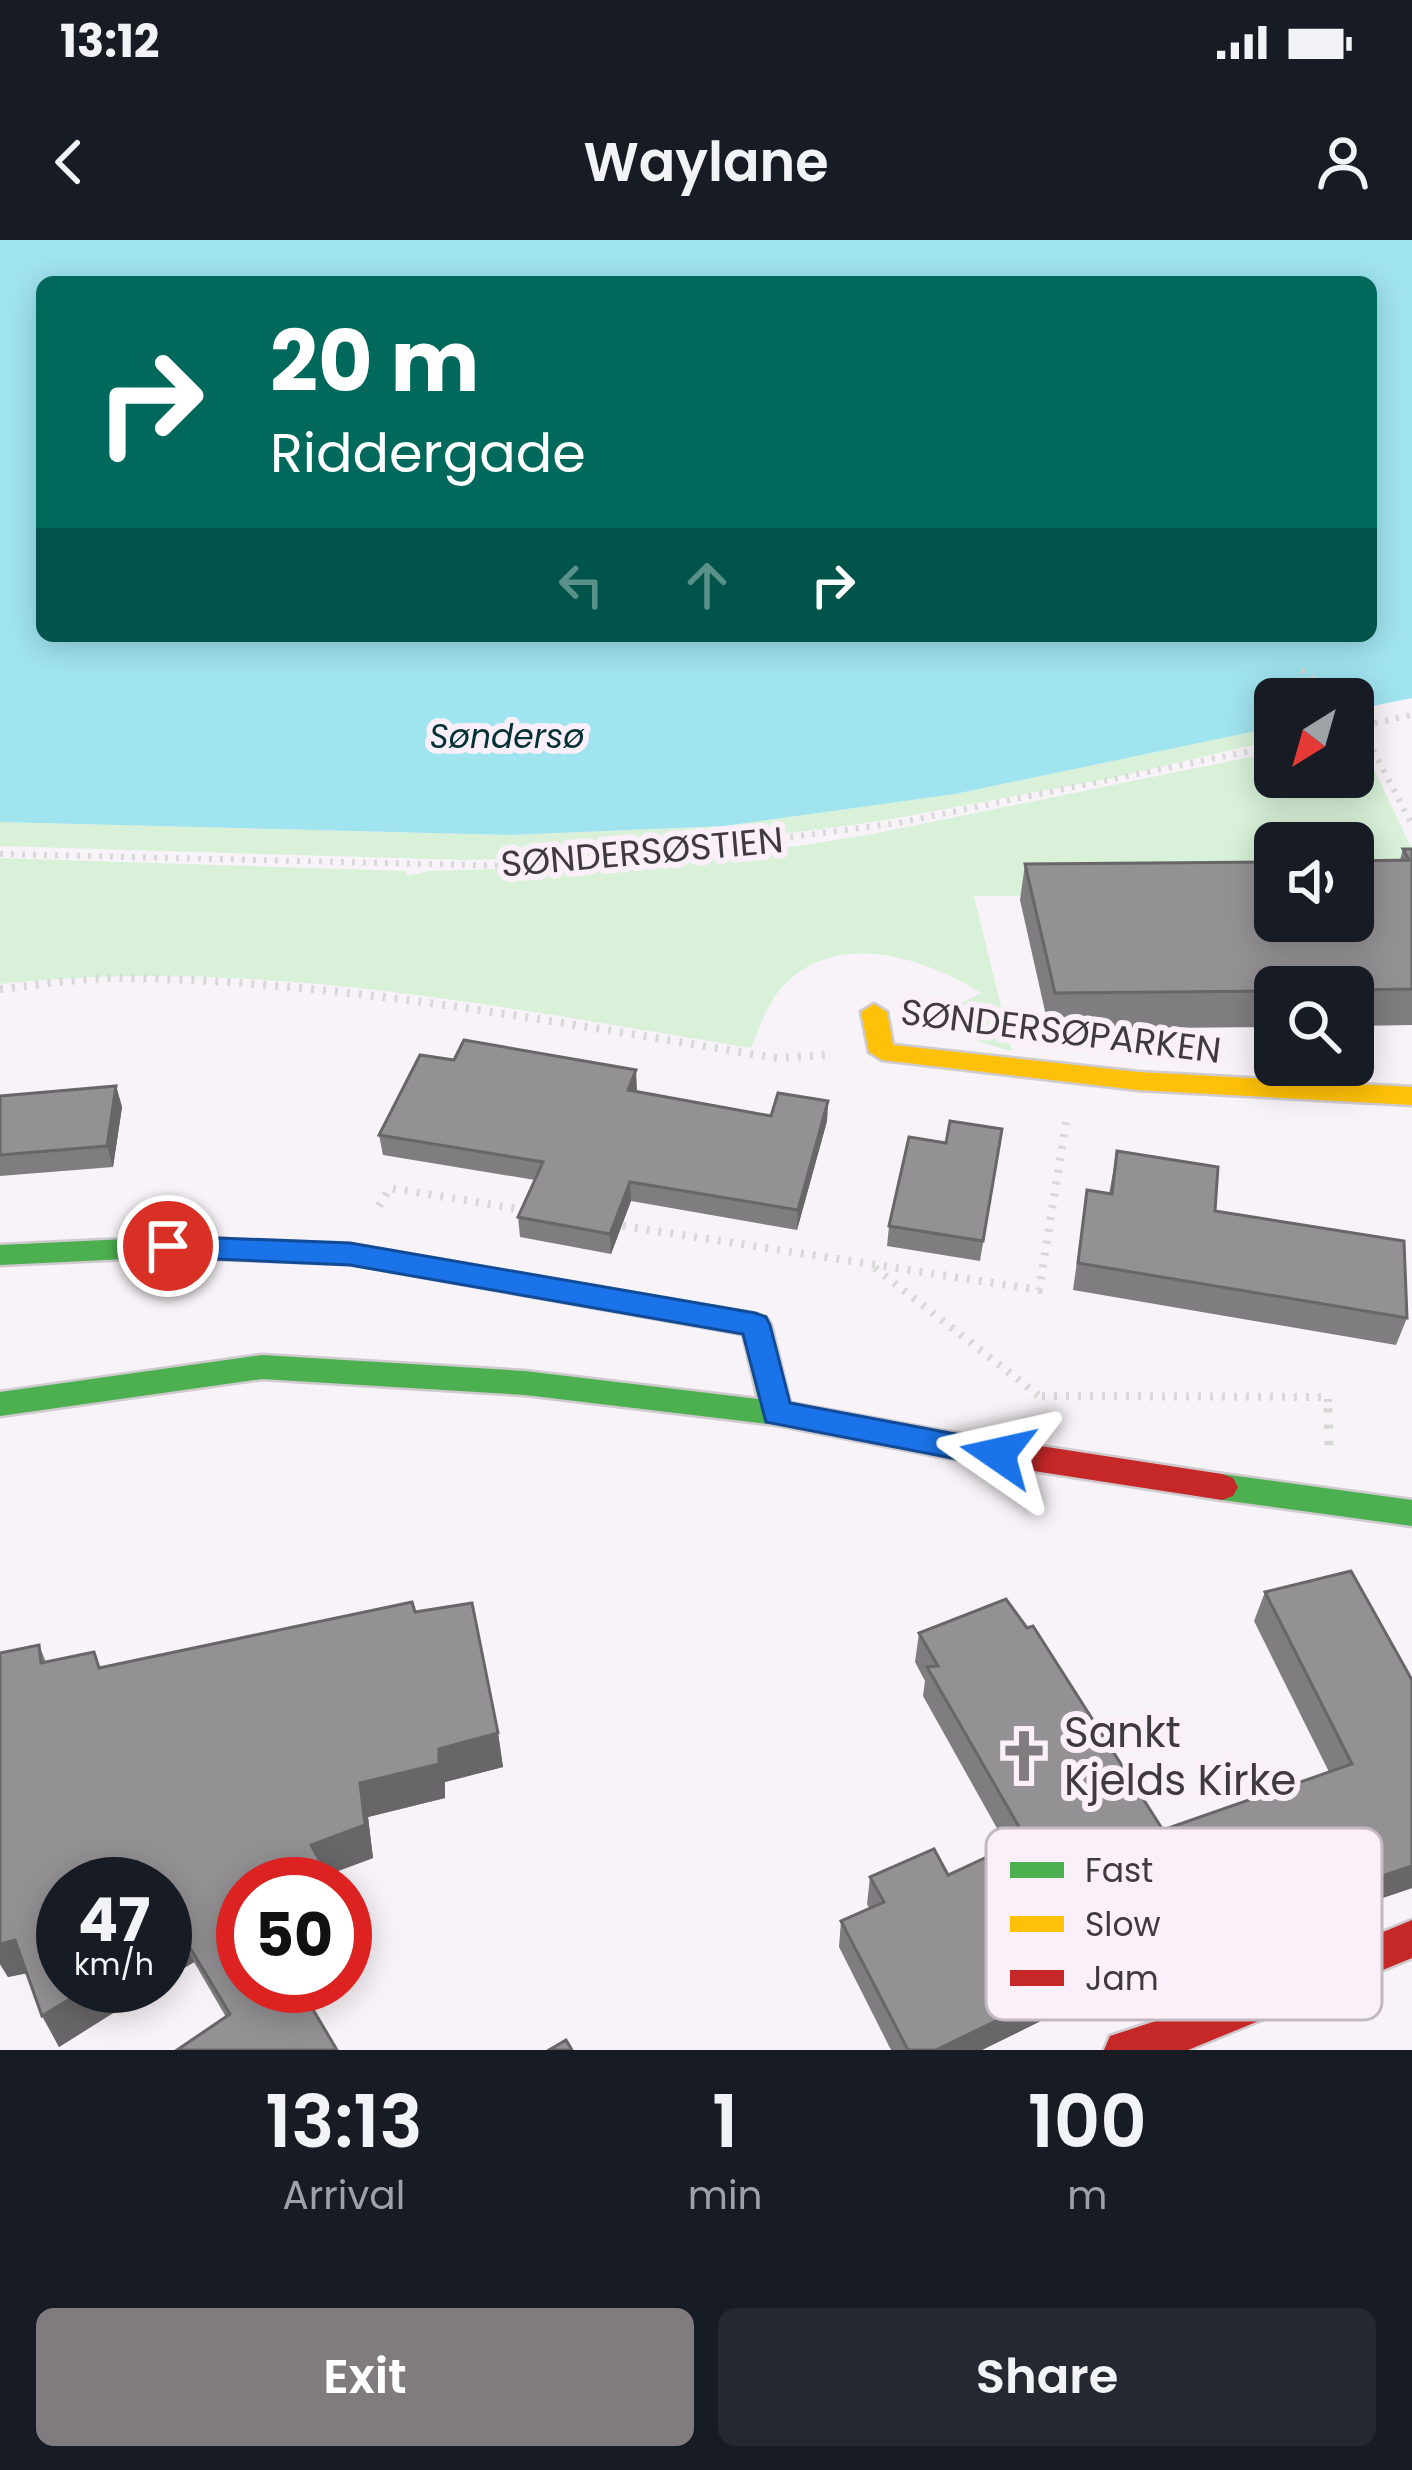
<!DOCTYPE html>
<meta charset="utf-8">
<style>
:root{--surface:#171b24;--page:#242831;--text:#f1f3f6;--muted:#9ea1a6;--accent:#807b7f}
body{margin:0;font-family:Poppins,sans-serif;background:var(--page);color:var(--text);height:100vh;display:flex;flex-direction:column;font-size:45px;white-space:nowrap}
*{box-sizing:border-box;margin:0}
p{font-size:39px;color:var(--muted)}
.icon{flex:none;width:66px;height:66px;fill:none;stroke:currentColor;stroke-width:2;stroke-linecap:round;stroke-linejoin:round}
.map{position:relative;height:1810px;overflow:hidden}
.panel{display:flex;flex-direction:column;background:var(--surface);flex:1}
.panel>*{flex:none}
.top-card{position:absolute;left:36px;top:36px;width:1341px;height:366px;border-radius:18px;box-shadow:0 6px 30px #0003;background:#00695c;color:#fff;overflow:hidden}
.needle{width:78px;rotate:217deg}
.buttons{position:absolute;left:1254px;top:438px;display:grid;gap:24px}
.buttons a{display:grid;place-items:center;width:120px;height:120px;border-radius:18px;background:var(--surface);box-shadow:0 6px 30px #0003;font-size:60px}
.speed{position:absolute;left:36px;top:1617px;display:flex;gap:24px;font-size:60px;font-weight:700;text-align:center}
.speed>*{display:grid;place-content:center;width:156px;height:156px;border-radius:50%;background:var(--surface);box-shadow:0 6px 30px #0003;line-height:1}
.speed small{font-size:30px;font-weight:400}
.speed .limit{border:18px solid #d22;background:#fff;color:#111}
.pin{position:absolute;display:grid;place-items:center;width:102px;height:102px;color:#fff;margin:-51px;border:6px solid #fff;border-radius:50%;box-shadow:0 3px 12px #0007}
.me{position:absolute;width:132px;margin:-66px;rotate:281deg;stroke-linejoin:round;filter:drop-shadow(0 0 9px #0008)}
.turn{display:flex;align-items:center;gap:42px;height:252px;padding:0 36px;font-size:54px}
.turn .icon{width:156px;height:156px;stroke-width:2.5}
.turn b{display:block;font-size:84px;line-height:102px}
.lanes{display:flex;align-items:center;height:114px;padding:0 36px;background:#0003;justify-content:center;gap:60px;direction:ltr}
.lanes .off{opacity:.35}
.eta{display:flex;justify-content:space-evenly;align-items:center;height:204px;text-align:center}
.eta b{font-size:72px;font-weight:600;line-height:84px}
.primary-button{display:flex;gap:24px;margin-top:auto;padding:24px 36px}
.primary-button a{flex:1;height:138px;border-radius:18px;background:var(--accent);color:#fff;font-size:48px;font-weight:600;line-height:138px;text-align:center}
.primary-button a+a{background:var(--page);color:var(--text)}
.status{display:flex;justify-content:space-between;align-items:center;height:84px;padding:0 60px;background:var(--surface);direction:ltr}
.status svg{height:33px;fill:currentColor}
header{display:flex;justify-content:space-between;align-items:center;height:156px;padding:0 36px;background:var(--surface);font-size:54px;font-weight:600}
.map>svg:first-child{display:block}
</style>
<div class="status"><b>13:12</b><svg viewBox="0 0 49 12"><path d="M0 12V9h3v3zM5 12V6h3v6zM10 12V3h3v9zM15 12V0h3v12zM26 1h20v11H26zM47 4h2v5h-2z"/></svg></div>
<header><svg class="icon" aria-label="back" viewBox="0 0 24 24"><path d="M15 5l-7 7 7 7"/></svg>Waylane<svg class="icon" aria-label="person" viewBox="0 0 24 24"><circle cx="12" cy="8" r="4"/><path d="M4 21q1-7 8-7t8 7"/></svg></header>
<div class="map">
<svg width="1412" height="1810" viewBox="0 0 1412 1810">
<rect width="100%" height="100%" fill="#f8f3f8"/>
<path fill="#d8f1d8" d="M1275,487V500L1112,538L881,581L623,615L465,620L0,606V582L510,595L724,586L955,554Z
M1357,494L1412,609V644H1353V603H1275V643L1243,654L974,656L1012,811L979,802L948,770L981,753C926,719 842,690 787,742C769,759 760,785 751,808C502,767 253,716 0,744V618L405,631L408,636L428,631L688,623L867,595L1275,512V537H1353V495Z"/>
<path fill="#a0e4f0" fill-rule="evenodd" d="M0,0H1412V458L1353,470V459H1275V487L955,554L724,586L510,595L0,582ZM42,42H1371V396H42Z"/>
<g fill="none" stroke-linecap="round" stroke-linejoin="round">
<g stroke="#cfcace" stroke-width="5">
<path id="fast" d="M168,997L350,1004L756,1074L766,1077L771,1085L790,1163L937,1190L948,1194L953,1203L948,1212L937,1216L777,1185L525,1155L262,1139L0,1176V1152L262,1115L525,1131L758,1159L743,1094L350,1024L168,1017L0,1025V1005Z
M1222,1234L1412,1260V1286L1222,1260L1211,1256L1206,1247L1211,1238Z"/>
</g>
<g stroke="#cfcace" stroke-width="5">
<path id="slow" d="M874,764L887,772L893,805L1138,832L1412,847V865L1138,850L882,820L869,812L861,772Z"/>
</g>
<g stroke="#cfcace" stroke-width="5">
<path id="jam" d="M937,1190L1222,1234L1233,1238L1238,1247L1233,1256L1222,1260L937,1216L926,1212L921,1203L926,1194Z
M1412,1680V1718L1188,1810H1104L1110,1796L1211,1763Z"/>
</g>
<path stroke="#d9d8d9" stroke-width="6" stroke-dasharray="3 8" stroke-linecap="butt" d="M1302,430L1338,459
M1346,459L1371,453
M1353,471L1412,585
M1353,488L1412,475
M0,614L517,626L613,620L898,583L1275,506"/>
<path stroke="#d9d8d9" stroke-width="8" stroke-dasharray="3 9" stroke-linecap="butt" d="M0,749C39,745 79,738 118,738C340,740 558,783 777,818L827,815
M379,966L390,948L531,971
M611,984L1039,1050L1067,877
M875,1028L1042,1158
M1042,1156L1328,1157V1171"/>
<path stroke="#d9d8d9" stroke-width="9" stroke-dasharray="4.5 12" stroke-linecap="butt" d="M1328,1168L1329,1206"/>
<use href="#fast" fill="#4caf50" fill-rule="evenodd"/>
<use href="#slow" fill="#ffc107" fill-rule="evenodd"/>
<use href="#jam" fill="#c62828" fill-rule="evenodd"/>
</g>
<path fill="#7f7d7f" d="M1403,609H1412V785L1353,786V747H1275V787L1049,789L1020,660L1025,624L1400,620Z
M454,820L637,850L636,852L771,876L828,861L827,881L797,990L631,961L611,1014L520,997L518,977L535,940L383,915L379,895Z
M116,846L122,867L113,927L0,936V856Z
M1002,889L980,1021L887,1006L889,986L946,903Z
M1117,911L1215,971L1407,1078L1396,1105L1073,1050L1087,950L1109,954Z
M1265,1352L1412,1440V1648L1137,1741L1134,1735L982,1810H891L839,1707L841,1681L869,1668L867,1664L870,1637L948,1635L1008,1608L923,1456L925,1441L915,1422L919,1393L1163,1590L1329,1532L1254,1381Z
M415,1372L498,1493L503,1527L445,1542V1558L368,1577L373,1618L328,1635L301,1746L226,1777L194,1722L165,1740V1644L63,1746H156L59,1807L27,1733L8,1737L0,1724V1413L39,1405L46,1422L100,1428Z"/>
<path fill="#686668" d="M636,830L637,850L629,870L628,850Z
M116,846L122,867L113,927L107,906Z
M828,861L827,881L797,990L798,970Z
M630,942L631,961L611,1014L610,994Z
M498,1493L503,1527L445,1542V1558L368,1577L373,1618L321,1637L311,1605L360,1543L439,1509Z
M1412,1626V1648L1137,1741L1146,1715Z
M350,1673L359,1705L345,1715V1677Z
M180,1691L194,1722L165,1740V1700Z
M15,1700L33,1732L8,1737L0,1724V1704Z
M1144,1709L1134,1735L982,1810H936Z
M91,1746H156L59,1807L42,1776Z"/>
<path fill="#949194" stroke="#686668" stroke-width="3" d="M1403,609H1412V749L1353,750V747H1275V751L1055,753L1025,624L1275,622V681H1353V621L1409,620Z
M464,800L636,830L628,850L771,876L778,853L828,861L798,970L630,942L610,994L518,977L543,922L379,895L420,815L454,820Z
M116,846L107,906L0,915V856Z
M950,881L1002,889L983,1001L889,986L909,897L946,903Z
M1117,911L1218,927L1215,971L1404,1001L1407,1078L1078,1023L1087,950L1112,954Z
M1351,1331L1412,1440V1626L1146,1715L1144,1709L936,1810H908L841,1681L884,1662L870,1637L934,1609L948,1635L1026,1599L927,1427L938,1426L919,1393L1006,1359L1027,1388L1033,1386L1163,1590L1352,1524L1265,1352Z
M412,1362L415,1372L472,1363L498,1493L439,1509V1524L360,1543L365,1585L311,1605L333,1644H243V1746H299L337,1810H177L230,1774L180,1691L165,1700V1644H63V1746H91L42,1776L15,1700L0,1704V1413L39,1405L41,1423L94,1412L99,1428Z
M566,1800L572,1810H549Z"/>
<path fill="#1a73e8" stroke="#114b97" stroke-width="3" d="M168,996L350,1003L755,1073L766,1077L770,1085L790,1163L998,1202L1009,1205L1014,1214L1009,1223L998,1227L766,1182L743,1094L350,1025L168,1017L154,1006Z"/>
<defs>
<g id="church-bare" transform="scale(4.14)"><path d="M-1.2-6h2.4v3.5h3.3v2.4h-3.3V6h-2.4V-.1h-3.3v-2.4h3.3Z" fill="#807b7f" stroke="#fbf0f9" stroke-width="2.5" paint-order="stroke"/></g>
</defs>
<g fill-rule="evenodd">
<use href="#church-bare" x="1024" y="1516"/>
</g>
<g text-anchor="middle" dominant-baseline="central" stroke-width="12" stroke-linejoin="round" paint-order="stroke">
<g font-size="33" font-style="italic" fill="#003137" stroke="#fbf0f9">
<text x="507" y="496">Søndersø</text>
</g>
<g font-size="36" fill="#3f3a3e" stroke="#fbf0f9">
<text transform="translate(642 612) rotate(-5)">SØNDERSØSTIEN</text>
<text transform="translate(1061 791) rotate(7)">SØNDERSØPARKEN</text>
</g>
<g font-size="42" fill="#3f3a3e" stroke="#fbf0f9" text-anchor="start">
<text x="1064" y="1492">Sankt<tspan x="1064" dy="48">Kjelds Kirke</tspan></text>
</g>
</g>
<rect x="986" y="1588" width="396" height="192" rx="18" fill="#fbf0f9" stroke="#c3b9c1" stroke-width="3"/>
<rect x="1010" y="1622" width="54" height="16" fill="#4caf50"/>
<rect x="1010" y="1676" width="54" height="16" fill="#ffc107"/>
<rect x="1010" y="1730" width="54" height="16" fill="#c62828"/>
<g font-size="33" fill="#3f3a3e">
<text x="1085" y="1642">Fast</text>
<text x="1085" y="1696">Slow</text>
<text x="1085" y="1750">Jam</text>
</g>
</svg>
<div class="buttons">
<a><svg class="needle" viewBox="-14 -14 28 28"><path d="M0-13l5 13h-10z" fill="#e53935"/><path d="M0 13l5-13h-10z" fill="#9ea1a6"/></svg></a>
<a><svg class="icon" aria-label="sound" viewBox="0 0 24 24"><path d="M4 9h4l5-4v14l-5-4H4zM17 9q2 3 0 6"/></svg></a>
<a><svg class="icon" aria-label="search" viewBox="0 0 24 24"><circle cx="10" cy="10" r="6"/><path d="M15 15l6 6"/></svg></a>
</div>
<div class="speed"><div>47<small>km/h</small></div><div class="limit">50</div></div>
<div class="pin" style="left:168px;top:1006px;background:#d93025"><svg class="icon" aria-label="arrive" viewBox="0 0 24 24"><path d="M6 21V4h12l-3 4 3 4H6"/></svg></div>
<svg class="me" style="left:998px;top:1214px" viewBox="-20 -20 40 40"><path d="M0-17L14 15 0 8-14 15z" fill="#1a73e8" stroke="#fff" stroke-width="4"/></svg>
<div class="top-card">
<div class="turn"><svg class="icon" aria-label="right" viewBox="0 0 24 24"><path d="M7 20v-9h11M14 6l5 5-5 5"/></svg><div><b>20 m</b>Riddergade</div></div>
<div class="lanes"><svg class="icon off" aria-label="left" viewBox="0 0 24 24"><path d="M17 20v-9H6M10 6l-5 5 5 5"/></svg><svg class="icon off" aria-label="ahead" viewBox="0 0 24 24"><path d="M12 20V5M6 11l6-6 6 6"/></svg><svg class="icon" aria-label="right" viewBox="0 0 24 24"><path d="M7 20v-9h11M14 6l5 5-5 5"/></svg></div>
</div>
</div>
<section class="panel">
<div class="eta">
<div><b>13:13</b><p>Arrival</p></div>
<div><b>1</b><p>min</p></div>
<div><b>100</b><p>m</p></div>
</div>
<div class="primary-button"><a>Exit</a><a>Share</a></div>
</section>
